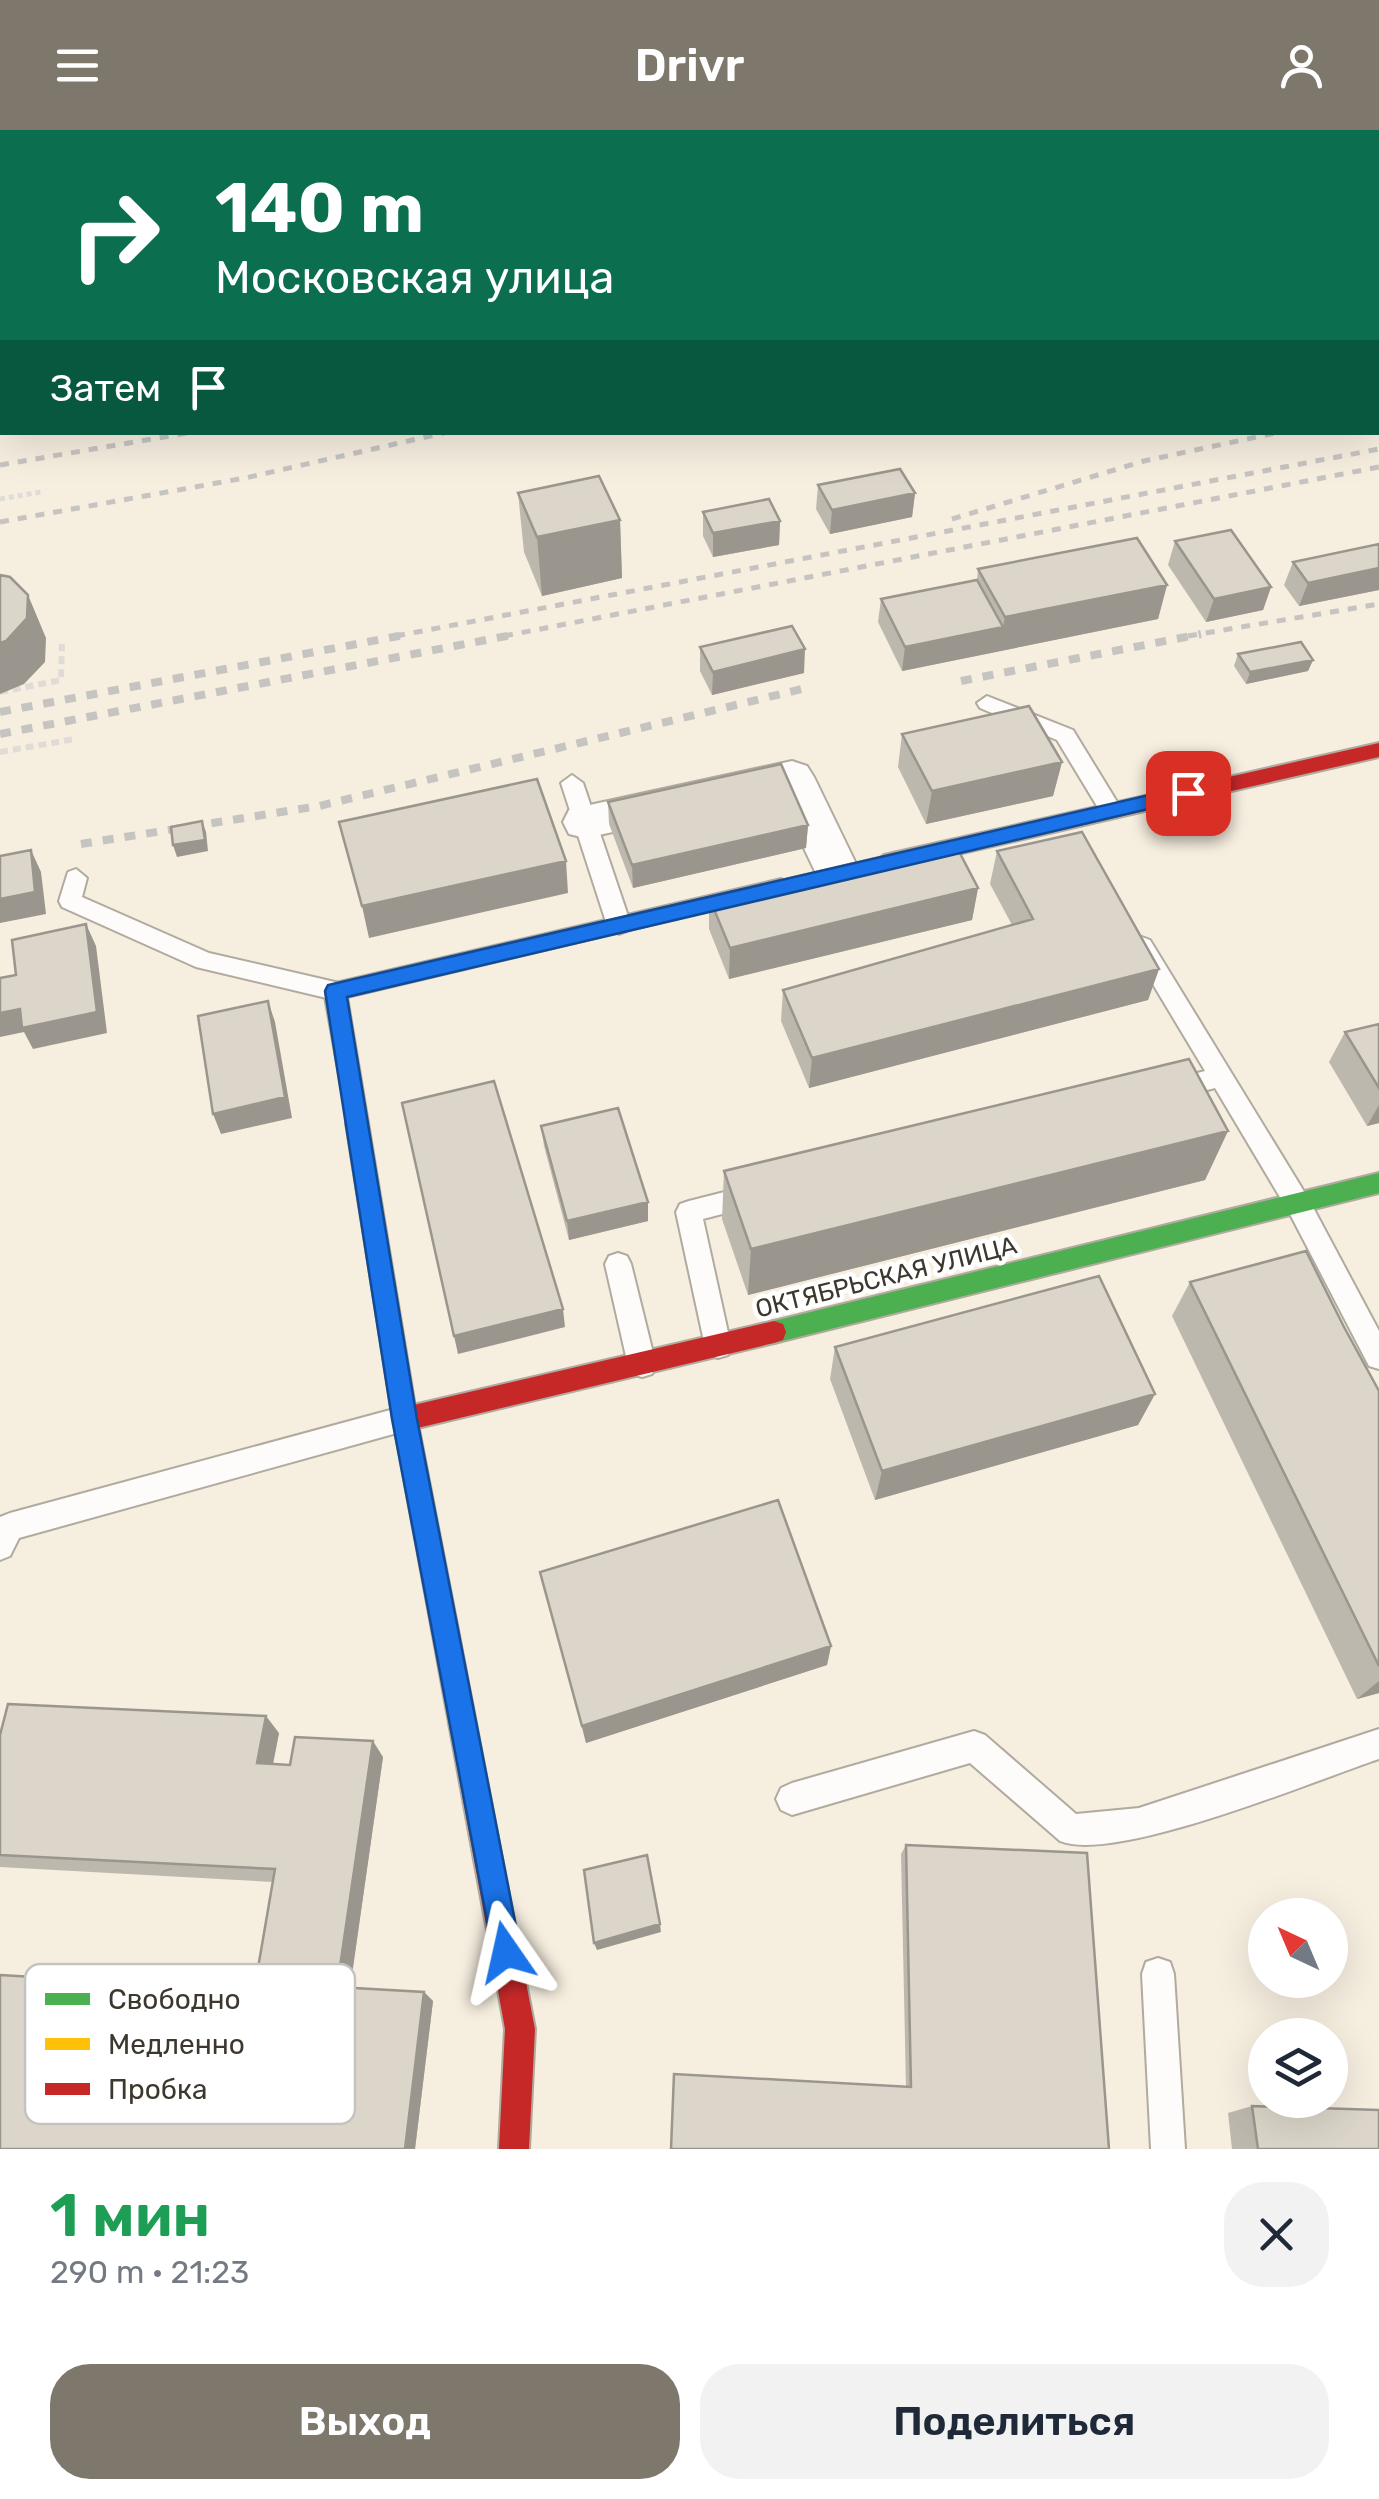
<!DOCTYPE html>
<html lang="ru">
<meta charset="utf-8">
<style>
:root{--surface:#fff;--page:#f2f2f3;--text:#1f2937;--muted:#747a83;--accent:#7e786c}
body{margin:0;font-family:Rubik,sans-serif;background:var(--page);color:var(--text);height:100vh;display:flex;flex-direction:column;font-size:38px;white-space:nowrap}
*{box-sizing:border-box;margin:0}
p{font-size:32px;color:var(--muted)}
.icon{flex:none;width:55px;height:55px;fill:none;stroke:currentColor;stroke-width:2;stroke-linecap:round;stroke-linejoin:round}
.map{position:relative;height:2019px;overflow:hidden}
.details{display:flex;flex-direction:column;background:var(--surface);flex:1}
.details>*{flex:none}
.banner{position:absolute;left:0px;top:0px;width:1380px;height:305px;box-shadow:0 10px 40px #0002;background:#0b6e4f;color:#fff;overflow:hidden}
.needle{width:65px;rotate:316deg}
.controls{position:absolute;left:1248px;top:1768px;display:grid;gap:20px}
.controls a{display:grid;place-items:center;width:100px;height:100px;border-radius:50%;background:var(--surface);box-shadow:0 10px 40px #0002;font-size:50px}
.pin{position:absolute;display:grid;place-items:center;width:85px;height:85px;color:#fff;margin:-42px;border-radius:20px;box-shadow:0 5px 15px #0006}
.me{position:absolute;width:110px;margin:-55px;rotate:349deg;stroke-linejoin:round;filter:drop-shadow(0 0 8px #0008)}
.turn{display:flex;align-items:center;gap:35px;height:210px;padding:0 50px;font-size:45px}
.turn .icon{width:130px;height:130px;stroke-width:2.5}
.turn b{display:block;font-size:70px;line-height:85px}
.then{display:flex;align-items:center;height:95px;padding:0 50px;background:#0003;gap:20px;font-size:38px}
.round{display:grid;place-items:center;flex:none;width:105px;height:105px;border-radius:40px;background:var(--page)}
.overview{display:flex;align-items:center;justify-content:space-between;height:170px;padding:0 50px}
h1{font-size:60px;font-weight:600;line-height:75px;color:#1e9e55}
.cta{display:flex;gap:20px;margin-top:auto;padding:20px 50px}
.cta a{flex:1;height:115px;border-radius:40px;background:var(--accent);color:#fff;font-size:40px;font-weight:600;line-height:115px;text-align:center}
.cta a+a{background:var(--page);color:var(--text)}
header{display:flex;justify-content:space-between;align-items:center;height:130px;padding:0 50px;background:var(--accent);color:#fff;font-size:45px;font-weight:600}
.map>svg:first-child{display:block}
</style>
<header><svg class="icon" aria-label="menu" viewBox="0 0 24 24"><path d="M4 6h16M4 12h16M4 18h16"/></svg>Drivr<svg class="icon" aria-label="person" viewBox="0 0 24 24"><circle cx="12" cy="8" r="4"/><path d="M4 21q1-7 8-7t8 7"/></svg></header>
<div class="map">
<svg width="1379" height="2019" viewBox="0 0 1379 2019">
<rect width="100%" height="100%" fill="#f6eedf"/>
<path fill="#dfe0c5" d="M0,0H404L2,2V118Z
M527,0H964L950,2Z"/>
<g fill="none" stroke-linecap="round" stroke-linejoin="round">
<g stroke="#b0aa9f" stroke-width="4">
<path id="lane" d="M987,566L1073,600L1122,680L1119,686H1103L1057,610L980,578L977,573Z
M572,645L583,653L631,795L627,801L619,804L607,795L561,653Z
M76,739L87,748L82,767L209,823L335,852L343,854L347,861L343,868L335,870L196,837L62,777L59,771L68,742Z
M1142,807L1150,810L1308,1068L1379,1201V1239L1369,1236L1290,1084L1215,958L1172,969L1163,966L1160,959L1163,952L1205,941L1130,816Z
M756,1054L765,1057L769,1065L765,1073L703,1089L731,1216L728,1225L718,1228L708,1225L705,1216L676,1082L680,1074L689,1071Z
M618,1123L627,1126L631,1134L656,1235L652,1244L642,1247L632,1244L628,1235L605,1134L609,1126Z
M405,1276L415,1280L419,1289L415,1298L19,1408L10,1426L0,1430V1387L10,1383Z
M1379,1599V1629C1316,1650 1115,1734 1060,1711L970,1633L792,1685L781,1680L776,1669L781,1658L792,1653L974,1601L985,1605L1076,1684L1139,1678Z
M1158,1828L1170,1832L1174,1844L1185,2019H1151L1142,1844L1146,1832Z"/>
</g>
<g stroke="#b0aa9f" stroke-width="4">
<path id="street" d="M792,631L807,636L814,647L861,744L854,756L838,761L822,756L779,666L585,708L569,704L563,692L569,680L585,676Z"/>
</g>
<g stroke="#b0aa9f" stroke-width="4">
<path id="fast" d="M1379,1043V1063L774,1213L765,1210L762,1202L765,1194L774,1191Z"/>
</g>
<g stroke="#b0aa9f" stroke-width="4">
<path id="slow" d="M357,984L365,986L368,993L417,1289L458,1500L454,1509L445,1513L436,1509L432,1500L393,1289L346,993L349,986Z"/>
</g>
<g stroke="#b0aa9f" stroke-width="4">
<path id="jam" d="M1379,613V627L884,741L874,733L884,725Z
M781,749L788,752L791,757L788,762L347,867L368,993L365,1000H349L324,861L327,855Z
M774,1191L783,1194L786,1202L783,1210L774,1213L405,1301L396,1297L393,1289L396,1281L405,1277Z
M445,1487L454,1491L458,1500L535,1899L529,2019H499L505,1899L432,1500L436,1491Z"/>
</g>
<path stroke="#dfdcd8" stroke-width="5" stroke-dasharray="5 4" stroke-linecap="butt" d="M0,369L41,362"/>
<path stroke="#dfdcd8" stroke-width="6" stroke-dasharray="8 5" stroke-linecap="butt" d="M0,562L61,550L62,514
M0,622L75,609"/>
<use href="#lane" fill="#fefcfa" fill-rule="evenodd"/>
<use href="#street" fill="#fefcfa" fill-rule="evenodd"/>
<use href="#fast" fill="#4caf50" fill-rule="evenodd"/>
<use href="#slow" fill="#ffc107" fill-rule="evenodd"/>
<use href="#jam" fill="#c62828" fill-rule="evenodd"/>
<path stroke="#c6c4c1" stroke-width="5" stroke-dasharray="9 9" stroke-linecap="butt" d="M1323,2L1329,0
M0,335L193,302
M952,389L1144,331L1280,302
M0,392L245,348L448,302
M396,506L1379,319
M504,506L1379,337
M1188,506L1379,474"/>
<path stroke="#c6c4c1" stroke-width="8" stroke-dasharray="11 11" stroke-linecap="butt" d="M961,551L1201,504
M0,582L409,504
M0,604L517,504
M81,714L319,676L806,558"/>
</g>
<path fill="#bdb8ae" d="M818,355L915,363L912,387L830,404L816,379Z
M518,363L620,390L622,448L542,466L524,422Z
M703,382L780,391L779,415L713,427L703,406Z
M1175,411L1271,457L1263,480L1206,492L1168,435Z
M1379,414V460L1299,476L1284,455L1293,432Z
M978,439L1167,455L1158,489L902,541L878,492L881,469L977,450Z
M700,517L804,543L712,565L700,541Z
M1238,524L1313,530L1308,541L1246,554L1234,536Z
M902,604L1062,632L1053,666L926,694L898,637Z
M608,672L808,695L806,718L633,758L609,694Z
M997,721L1159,839L1148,870L809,958L781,891L783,860L1012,795L990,754Z
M978,758L972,790L729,849L709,799V767Z
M1379,894V993L1367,996L1329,932L1345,902Z
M541,996L648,1072V1091L569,1110L544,1016Z
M1228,1001L1205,1050L748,1165L722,1089L724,1041Z
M1190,1152L1344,1197L1379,1261V1563L1357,1569L1172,1186Z
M835,1217L1155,1264L1138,1295L875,1370L830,1249Z
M540,1442L831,1516L827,1535L586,1613Z
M279,1603L273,1634L290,1635L383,1627L350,1857L424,1862L433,1871L415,2019H0L50,1848L72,1858L53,1940L284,1954L294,1884L266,1882L252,1873L273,1752L0,1737V1605Z
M906,1715L1109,2019L906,1957L901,1724Z
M1252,1976L1379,2019H1232L1228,1983Z"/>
<path fill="#9a968d" d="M0,211H2V258H0Z
M915,363L912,387L830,404L832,380Z
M620,390L622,448L542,466L537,407Z
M780,391L779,415L713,427V403Z
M1379,438V460L1299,476L1308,453Z
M1167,455L1158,489L902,541L905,517L1003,497L1005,487Z
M1271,457L1263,480L1206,492L1214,469Z
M28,465L46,508L45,532L24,554L0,564V513Z
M805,519L804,543L712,565L713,542Z
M1313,530L1308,541L1246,554L1250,542Z
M1062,632L1053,666L926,694L932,661Z
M202,691L206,702L208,721L177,727L173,715Z
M808,695L806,718L633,758L632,735Z
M31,720L41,742L46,784L0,793V769Z
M566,731L568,763L369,808L362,776Z
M978,758L972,790L729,849L730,818Z
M86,794L96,816L107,903L33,919L24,902L0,907V883L20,879Z
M1159,839L1148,870L809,958L812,928Z
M268,871L275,892L292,988L221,1004L213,984Z
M1379,975V993L1367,996Z
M1228,1001L1205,1050L748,1165L751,1119Z
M648,1072V1091L569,1110L567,1091Z
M563,1179L565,1197L458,1224L454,1206Z
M1155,1264L1138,1295L875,1370L882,1341Z
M831,1516L827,1535L586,1613L582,1596Z
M1379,1551V1563L1357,1569Z
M266,1586L279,1603L270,1649L257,1633Z
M373,1611L383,1627L349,1866L337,1857Z
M660,1794L661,1802L597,1820L594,1813Z
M50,1848L72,1858L52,1946L30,1939Z
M424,1862L433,1871L415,2019H405Z"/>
<path fill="#dcd6ca" stroke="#9a968d" stroke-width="2.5" d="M2,176V211H0V177Z
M900,339L915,363L832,380L818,355Z
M599,346L620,390L537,407L518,363Z
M769,369L780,391L713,403L703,382Z
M1231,400L1271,457L1214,469L1175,411Z
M1137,408L1167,455L1005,487L978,439Z
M1379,414V438L1308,453L1293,432Z
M0,445L10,447L28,465L27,488L6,511L0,513Z
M977,450L1003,497L905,517L881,469Z
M792,496L805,519L713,542L700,517Z
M1301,512L1313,530L1250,542L1238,524Z
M1029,576L1062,632L932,661L902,604Z
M781,634L808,695L632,735L608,672Z
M537,649L566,731L362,776L339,692Z
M202,691L205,710L173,715L171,697Z
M1082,702L1159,839L812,928L783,860L1033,789L997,721Z
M953,710L978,758L730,818L709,767Z
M31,720L35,762L0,769V726Z
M86,794L97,882L22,898L20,879L0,883V848L16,845L12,810Z
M268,871L285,967L213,984L198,886Z
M1379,894V958L1345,902Z
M1189,929L1228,1001L751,1119L724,1041Z
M494,951L563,1179L454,1206L402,973Z
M618,978L648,1072L567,1091L541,996Z
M1306,1121L1344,1197L1379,1261V1536L1190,1152Z
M1099,1146L1155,1264L882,1341L835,1217Z
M778,1370L831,1516L582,1596L540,1442Z
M8,1574L266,1586L257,1633L290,1635L295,1607L373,1611L337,1857L424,1862L405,2019H0V1845L50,1848L30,1939L284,1954L296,1876L252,1873L275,1739L0,1725V1605Z
M906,1715L1087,1723L1109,2019H671L674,1944L911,1957Z
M647,1725L660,1794L594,1813L584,1740Z
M1252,1976L1379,1980V2019H1258Z"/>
<path fill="#1a73e8" stroke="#114b97" stroke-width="2.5" d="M1188,656L1197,663L1195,668L347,867L417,1289L521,1822L516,1833L506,1837L495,1833L392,1289L325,861L328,855Z"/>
<g text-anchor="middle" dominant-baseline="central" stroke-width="9" stroke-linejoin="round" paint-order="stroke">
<g font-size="25" fill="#3d382e" stroke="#fff">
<text transform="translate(886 1147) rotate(-14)">ОКТЯБРЬСКАЯ УЛИЦА</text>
</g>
</g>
<rect x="25" y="1834" width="330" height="160" rx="15" fill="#fff" stroke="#c5c3c0" stroke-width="2.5"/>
<rect x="45" y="1863" width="45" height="12" fill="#4caf50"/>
<rect x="45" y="1908" width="45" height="12" fill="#ffc107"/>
<rect x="45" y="1953" width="45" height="12" fill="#c62828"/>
<g font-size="28" fill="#3d382e">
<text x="108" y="1879">Свободно</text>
<text x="108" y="1924">Медленно</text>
<text x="108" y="1969">Пробка</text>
</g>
</svg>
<div class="controls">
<a><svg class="needle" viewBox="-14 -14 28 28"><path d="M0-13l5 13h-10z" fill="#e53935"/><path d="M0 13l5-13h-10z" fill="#747a83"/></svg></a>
<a><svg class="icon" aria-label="layers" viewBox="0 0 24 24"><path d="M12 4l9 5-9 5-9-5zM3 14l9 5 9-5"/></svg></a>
</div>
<div class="pin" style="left:1188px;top:663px;background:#d93025"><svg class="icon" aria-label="arrive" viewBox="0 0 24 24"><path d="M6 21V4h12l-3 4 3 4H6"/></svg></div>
<svg class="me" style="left:506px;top:1822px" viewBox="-20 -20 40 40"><path d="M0-17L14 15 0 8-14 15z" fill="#1a73e8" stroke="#fff" stroke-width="4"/></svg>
<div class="banner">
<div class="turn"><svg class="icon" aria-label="right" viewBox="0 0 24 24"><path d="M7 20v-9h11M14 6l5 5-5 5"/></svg><div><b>140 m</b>Московская улица</div></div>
<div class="then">Затем<svg class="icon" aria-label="arrive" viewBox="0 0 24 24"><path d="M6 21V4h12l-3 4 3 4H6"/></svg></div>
</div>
</div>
<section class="details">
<div class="overview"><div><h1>1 мин</h1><p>290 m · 21:23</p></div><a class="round"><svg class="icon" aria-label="close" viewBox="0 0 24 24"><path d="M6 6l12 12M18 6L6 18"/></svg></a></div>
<div class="cta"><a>Выход</a><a>Поделиться</a></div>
</section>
